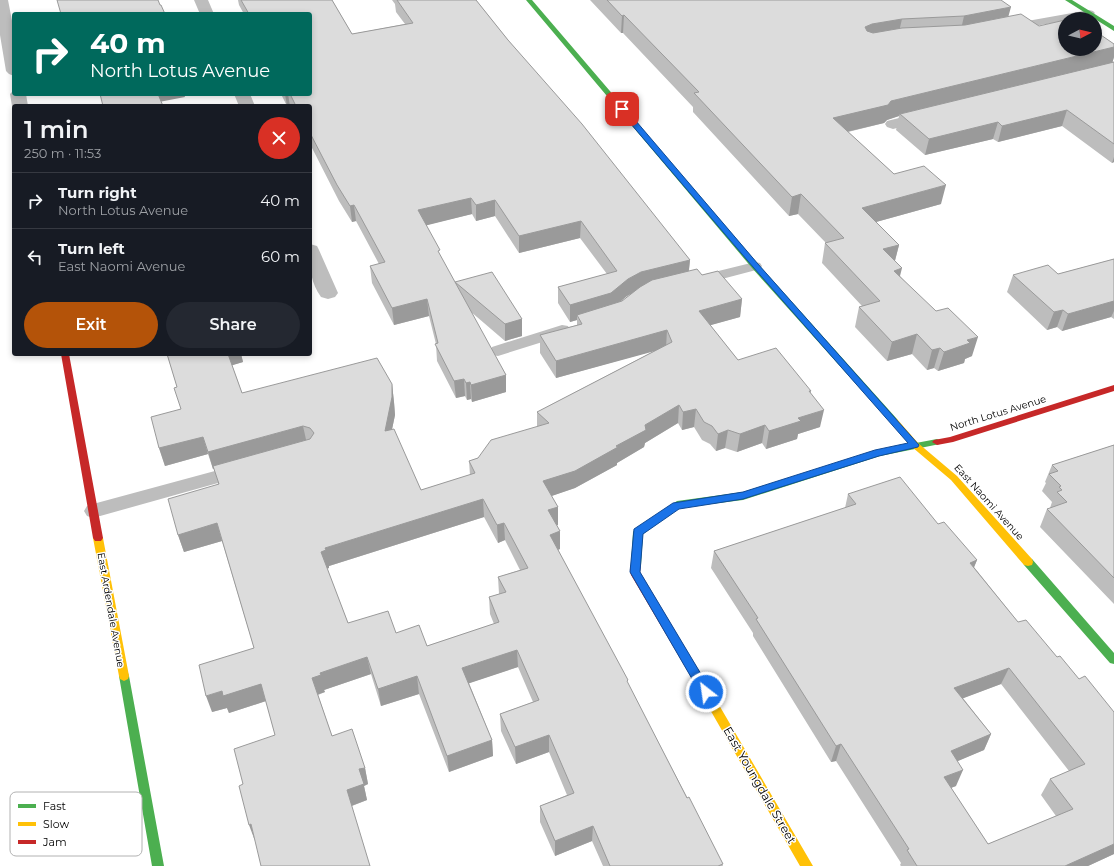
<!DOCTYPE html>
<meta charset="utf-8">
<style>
:root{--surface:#171b24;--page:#242831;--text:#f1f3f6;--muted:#9ea1a6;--line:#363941;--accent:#b45309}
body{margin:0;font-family:Montserrat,sans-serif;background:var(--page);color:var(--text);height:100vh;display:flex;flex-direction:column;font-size:15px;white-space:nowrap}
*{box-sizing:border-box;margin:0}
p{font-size:13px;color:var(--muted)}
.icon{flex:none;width:22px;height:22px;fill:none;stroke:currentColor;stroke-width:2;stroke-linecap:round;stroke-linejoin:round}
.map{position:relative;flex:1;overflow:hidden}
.sheet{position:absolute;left:12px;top:104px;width:300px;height:252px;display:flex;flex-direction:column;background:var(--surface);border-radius:4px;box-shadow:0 2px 6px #0003}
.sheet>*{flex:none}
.banner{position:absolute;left:12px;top:12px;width:300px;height:84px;border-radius:4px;box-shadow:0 2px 6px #0003;background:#00695c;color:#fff;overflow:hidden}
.needle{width:26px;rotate:83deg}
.fabs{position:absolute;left:1058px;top:12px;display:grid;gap:8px}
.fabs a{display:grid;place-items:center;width:44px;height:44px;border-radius:50%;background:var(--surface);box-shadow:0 2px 6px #0003;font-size:20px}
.pin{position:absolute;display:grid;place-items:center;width:34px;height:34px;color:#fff;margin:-17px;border-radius:8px;box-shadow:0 2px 6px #0006}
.me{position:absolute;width:44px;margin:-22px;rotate:330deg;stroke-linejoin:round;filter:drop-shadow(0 0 3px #0008)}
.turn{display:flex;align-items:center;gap:14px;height:84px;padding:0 12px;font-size:18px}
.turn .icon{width:52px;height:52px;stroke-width:2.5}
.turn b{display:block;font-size:28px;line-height:34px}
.round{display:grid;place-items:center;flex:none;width:42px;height:42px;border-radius:21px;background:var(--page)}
.head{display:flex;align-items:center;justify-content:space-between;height:68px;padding:0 12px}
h1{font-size:24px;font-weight:600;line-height:30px}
.button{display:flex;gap:8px;margin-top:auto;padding:8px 12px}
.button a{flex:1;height:46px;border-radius:24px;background:var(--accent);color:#fff;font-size:16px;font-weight:600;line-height:46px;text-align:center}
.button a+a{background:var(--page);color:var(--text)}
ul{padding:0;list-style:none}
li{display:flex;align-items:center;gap:12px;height:56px;padding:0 12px;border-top:1px solid var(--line)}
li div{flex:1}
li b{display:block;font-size:15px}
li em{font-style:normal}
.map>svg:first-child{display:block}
</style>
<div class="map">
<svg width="1114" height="866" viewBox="0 0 1114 866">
<rect width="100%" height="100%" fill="#fff"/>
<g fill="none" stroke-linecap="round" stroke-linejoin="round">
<path fill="#bdbdbd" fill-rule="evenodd" d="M1089,10L1093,11L1095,13L1093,15L1065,19V21L1010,30L1006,29L1004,27L1006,25L1010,24Z
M755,262L760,263L762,266L760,269L699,285L694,283L692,280L694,277Z
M562,325L568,326L570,330L568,334L498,356L492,355L490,351L492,347Z
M237,465L243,466L246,471L243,476L93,518L87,516L84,511L87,506L93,504Z"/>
<path fill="#bdbdbd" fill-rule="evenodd" d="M0,0H8L14,31V76L9,74L6,71L0,35Z
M194,0H208L214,14H200Z
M14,90V94H26L28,106H14V109L12,106L10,94Z
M234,94H250L255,106H239Z
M927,111L933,113L935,116L933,119L893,129L887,127L885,124L887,121Z
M310,244L317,246L319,250L338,293L335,297L328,299L321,297C309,280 310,265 310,244Z"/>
<path fill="#4caf50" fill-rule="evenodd" d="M526,0H532L758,264L897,419L898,421L897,423H891L752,268Z
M1065,0H1072L1114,26V31Z
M937,439L940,440L942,442L940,444L880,456L743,500L679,508L643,534L641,565L640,568L636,569L632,568L631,565L633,532L635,529L677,501L743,492L879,450Z
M1028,558L1032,559L1114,653V664L1110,663L1024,565L1023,562L1024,559Z
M124,671L128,673L129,676L164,866H152L119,676L120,673Z"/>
<path fill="#ffc107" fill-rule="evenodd" d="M894,418L897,419L918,443L957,476L1032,559L1033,562L1032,565L1028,566L1024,565L951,480L912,447L891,423L890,421L891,419Z
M98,534L101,535L103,538L129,676L128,679L124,681L120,679L119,676L93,538L95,535Z
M701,679L705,681L813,866H800L697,687L696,684L697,681Z"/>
<path fill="#c62828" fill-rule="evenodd" d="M61,354H69L103,538L101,541H95L93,538Z
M1114,385V391L953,442L937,445L932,442L934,440L950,437Z
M636,561L640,562L641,565L640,572L705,681L706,684L705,687L701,689L697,687L631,575C629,571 630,566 632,562Z"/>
</g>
<path fill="#bdbdbd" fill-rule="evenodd" d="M238,0H332L352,34L405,24L396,12L395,4L392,0H476L508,40L690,260L689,271L702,275L742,299L740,317L710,325L738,360L811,391V394L820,427L798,434L797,439L766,449L762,443L737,452L725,448L716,451L710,444L702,440L694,427L682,430L678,423L645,443L644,447L617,463V465L575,488L551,496L558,507V525H557L560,549L558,550L723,866H603L592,841L555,856L540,822V806L567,795L549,752L516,764L501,731L500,714L533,702L518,667L469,683L492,740L493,756L449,772L419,694L381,706L371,674L324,690L325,692L318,695L332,736L365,768L368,784L364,786L367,800L352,806L243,784L275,735L266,701L229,713L227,708L212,712L254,648L222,541L184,552L178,535L218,484L214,469H213L208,454L165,466L159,448L181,409L177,387L167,354H241L243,362L232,365L242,393L392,384L394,402L395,415L392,429L421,490L470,475L469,461L478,458L537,427V412L656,350L556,378L540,353V335L577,325V320L570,322L558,303V287L607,274L580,238L519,253L495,216L476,221L472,214L426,225L440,256L455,283V282L522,319V336L505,341L470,311L506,375V392L472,402L471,399L467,400L465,396L456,398L437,361L436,344L429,316L394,325L372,283L370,266L379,264L356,221L352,222L339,201L310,144V106H287L281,94H310V14H244L239,5ZM632,293L622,301L620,302L627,296ZM484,517L498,543L505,540L520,570L498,577L499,594L489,597L490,614L494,624L427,646L396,633L348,623L327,569L329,568V566Z
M590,0H1001L1008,17L1039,26L1114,44V57L1112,63L1114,62V162L1112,163L1062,126L998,142L993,139L925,155L896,130L899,116L887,120L884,123L848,132L894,174L941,204L876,222L899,245L895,261L900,276L972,356L965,359L964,363L938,371L934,368L927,370L912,354L887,361L855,327L859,307L862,306L822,263L825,243H826L798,214L789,216L693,112V107L623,33H621Z
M1114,259V319L1111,317L1062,331L1057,327L1047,330L1007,292L1013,275L1058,274Z
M1114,445V604L1040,527L1047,509L1050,508L1052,502L1042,491L1046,483L1045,482L1052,465Z
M848,494L938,524L977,560L974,567L1018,622L1057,657L1079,679L1114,712V854L1088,866H901L900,865L901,863L836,761L831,762L753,636V633L711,568L714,551L845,508ZM1001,684L1069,771L1050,779L1041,795L1056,816L988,844L951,788L956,786L957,761L984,750L991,734L963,698Z"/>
<path fill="#9a9a9a" d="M1011,7L1006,25L960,34L964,16Z
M624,15L623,33H621L622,16Z
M902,19L898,36L869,42L865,27L872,24Z
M1114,47V57L1112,64L900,114L899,116L887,120L884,123L829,136L833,118L891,101Z
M157,94H184L185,97L159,102Z
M285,94H288L290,106H287Z
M1067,110L1062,126L998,142L1002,126Z
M998,122L993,139L925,155L929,139Z
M1114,157V162L1112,163Z
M946,185L941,204L858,227L862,208Z
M801,194L798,214L789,216L792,197Z
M471,198L472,214L420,227L418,210Z
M495,200V216L476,221V205Z
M354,205L356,221L352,222L350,206Z
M581,221L580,238L519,253V236Z
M899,245L894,264L883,249Z
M690,260L688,277L640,289L627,296L610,310L577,315V320L570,322V305L628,279L641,272Z
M902,268L897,288L894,271Z
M427,299L429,316L394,325L392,308Z
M742,299L740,317L697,329L699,311Z
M1114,301V311L1111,317L1062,331L1068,314Z
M1063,310L1057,327L1047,330L1054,312Z
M522,319V336L505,341V324Z
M667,330L666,348L556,378V361Z
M917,334L912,354L887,361L892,342Z
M978,337L972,356L965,359L964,363L938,371L944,352L967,340Z
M940,348L934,368L927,370L932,350Z
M227,354H241L243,362L230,366Z
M506,375V392L472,402L471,385Z
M464,379L465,396L456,398L454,381Z
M470,382L471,399L467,400L466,383Z
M392,384L394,402L395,415L388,449L385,431Z
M679,405L678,423L645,443L644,447L617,463V465L575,488L543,499V481L645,425Z
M696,409L694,427L682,430L683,412Z
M824,410L820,427L798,434L797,439L766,449L769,431L798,418Z
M765,425L762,443L737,452L740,434Z
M303,426L307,444L213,469L208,452Z
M728,430L725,448L716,451L718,434Z
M203,437L208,454L165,466L159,448Z
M483,499L484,517L329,566V568L324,569L321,552L325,548Z
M558,507V525L548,528V510Z
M217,523L222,541L184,552L178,535Z
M504,523L505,540L498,543L497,525Z
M560,531V549L550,552V535Z
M977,560L970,577V563Z
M517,650L518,667L464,685L462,668Z
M367,657L371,674L324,690L325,692L316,695L312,678L320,673Z
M1009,668L1001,684L948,704L954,688Z
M417,676L419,694L381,706L378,689Z
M261,684L266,701L229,713L227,708L212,712L206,696L222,691Z
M991,734L984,750L944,767L951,751Z
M549,735V752L516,764L515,747Z
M492,740L493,756L449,772L447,756Z
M841,744L836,761L831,762L836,746Z
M365,768L368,784L364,786L367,800L351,806L347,790L359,769Z
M963,770L956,786L937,793L944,777Z
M251,824L255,841L249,825Z
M593,826L592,841L555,856V841Z
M1114,844V854L1088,866H1065Z"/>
<path fill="#dcdcdc" stroke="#9a9a9a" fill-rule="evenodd" d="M57,0H158L160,5H161L165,14H61Z
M241,0H332L352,34L413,23L397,0H476L508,40L582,124L690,260L641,272L628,279L611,293L570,305L558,287L617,271L581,221L519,236L495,200L476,205L471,198L418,210L440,250L438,251L506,375L471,385L470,382L466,383L464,379L454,381L435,344L438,343L427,299L392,308L370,266L385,262L354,205L350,206L337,185L310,133V106H296L290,94H310V14H249Z
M607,0H1001L1011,7L964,16L902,19L872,24L865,27L867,31L873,33L902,28L965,25L1021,14L1039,26L1065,20V49H1095V31L1114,44V47L891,101L888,105L833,118L894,174L924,166L946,185L862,208L899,245L883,249L902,268L894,271L936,311L948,308L978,337L967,340L970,343L944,352L940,348L932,350L917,334L892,342L859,307L880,301L825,243L844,238L801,194L792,197L694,93L699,92L624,15L622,16Z
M1114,62V144L1067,110L1002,126L998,122L929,139L900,114Z
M100,94H158L163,106H103Z
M1114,259V301L1068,314L1063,310L1054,312L1013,275L1048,265L1058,274Z
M697,269L702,275L718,271L742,299L699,311L738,360L776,348L811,391H809L824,410L798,418L801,421L769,431L765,425L740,434L728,430L718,434L712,426L704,422L696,409L683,412L679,405L645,425L646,430L616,446L618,447L575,471L543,481L558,507L548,510L560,531L550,535L628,680L627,681L687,798L689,797L723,864L718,866H610L593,826L555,841L540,806L574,793L549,735L515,747L500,714L539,700L517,650L462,668L492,740L447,756L417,676L378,689L367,657L320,673L321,675L312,678L332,736L352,729L365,768L359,769L364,784L347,790L370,866H261L251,824L249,825L239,786L243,784L234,749L275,735L261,684L223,696L222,691L206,696L199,665L254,648L217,523L178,535L168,499L219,484L213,466L310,439L314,433L310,428L303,426L208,452L203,437L159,448L151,417L181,409L174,388L177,387L167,354H228L242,393L377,358L392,384V397L385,431L394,429L421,490L475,473L469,461L478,458L491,440L549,423L537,412L672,342L667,330L556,361L540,335L582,324L577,315L622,301L640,287L652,280ZM483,499L497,525L504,523L528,568L498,577L506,592L489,597L499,622L427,646L419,625L396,633L388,611L348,623L321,552L326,550L325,548Z
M492,272L522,319L505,324L455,282Z
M1114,445V578L1047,509L1067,502L1057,492L1062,490L1059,487L1061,486L1049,474L1058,471L1052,465Z
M900,477L938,524L944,522L977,560L970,563L1018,622L1026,620L1057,657L1060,656L1079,679L1085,676L1114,712V844L1065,866H917L907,850L909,849L841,744L836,746L756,619L758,618L714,551L856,504L848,494ZM1009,668L1085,764L1050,779L1073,809L988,844L944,777L963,770L951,751L991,734L954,688Z"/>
<path fill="#1a73e8" stroke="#114b97" d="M619,107H624L758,264L919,445L918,447L879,456L743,499L679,509L643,534L640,572L710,689L711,692L710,696L706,697L702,696L630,572L634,529L673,503L743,492L875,450L908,443L753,267L619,110Z"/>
<g text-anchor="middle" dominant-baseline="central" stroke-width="3" stroke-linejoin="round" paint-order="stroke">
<g font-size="10" fill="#000" stroke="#fff">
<text transform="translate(998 413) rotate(-17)">North Lotus Avenue</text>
<text transform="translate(989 502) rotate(48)">East Naomi Avenue</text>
<text transform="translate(111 610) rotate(80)">East Ardendale Avenue</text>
</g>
<g font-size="12" fill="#000" stroke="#fff">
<text transform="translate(760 785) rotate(60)">East Youngdale Street</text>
</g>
</g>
<rect x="10" y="792" width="132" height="64" rx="6" fill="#fff" stroke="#b2b2b2" stroke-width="1"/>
<rect x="18" y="804" width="18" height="4" fill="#4caf50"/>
<rect x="18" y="822" width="18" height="4" fill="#ffc107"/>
<rect x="18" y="840" width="18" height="4" fill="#c62828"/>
<g font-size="11" fill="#000">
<text x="43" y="810">Fast</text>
<text x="43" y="828">Slow</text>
<text x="43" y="846">Jam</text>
</g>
</svg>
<div class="fabs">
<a><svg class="needle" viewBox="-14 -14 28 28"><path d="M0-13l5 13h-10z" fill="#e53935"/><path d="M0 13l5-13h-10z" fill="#9ea1a6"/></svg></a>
</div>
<div class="pin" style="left:622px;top:109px;background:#d93025"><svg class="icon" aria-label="arrive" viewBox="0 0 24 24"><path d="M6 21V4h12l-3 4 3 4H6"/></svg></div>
<svg class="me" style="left:706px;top:692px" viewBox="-20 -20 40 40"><circle r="17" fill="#1a73e8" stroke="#fff" stroke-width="3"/><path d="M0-11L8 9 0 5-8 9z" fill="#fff"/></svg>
<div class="banner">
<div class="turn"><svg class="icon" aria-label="right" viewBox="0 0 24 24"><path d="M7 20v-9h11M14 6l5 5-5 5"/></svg><div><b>40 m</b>North Lotus Avenue</div></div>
</div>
<section class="sheet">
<div class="head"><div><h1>1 min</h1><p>250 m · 11:53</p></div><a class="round" style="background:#d93025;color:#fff"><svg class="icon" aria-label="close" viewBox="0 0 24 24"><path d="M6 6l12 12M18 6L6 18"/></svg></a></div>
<ul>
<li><svg class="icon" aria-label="right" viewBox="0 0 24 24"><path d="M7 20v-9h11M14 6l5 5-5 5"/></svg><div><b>Turn right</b><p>North Lotus Avenue</p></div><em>40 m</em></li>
<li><svg class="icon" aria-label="left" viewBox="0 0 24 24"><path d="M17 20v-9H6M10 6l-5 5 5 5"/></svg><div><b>Turn left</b><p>East Naomi Avenue</p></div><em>60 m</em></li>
</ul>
<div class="button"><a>Exit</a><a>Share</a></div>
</section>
</div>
